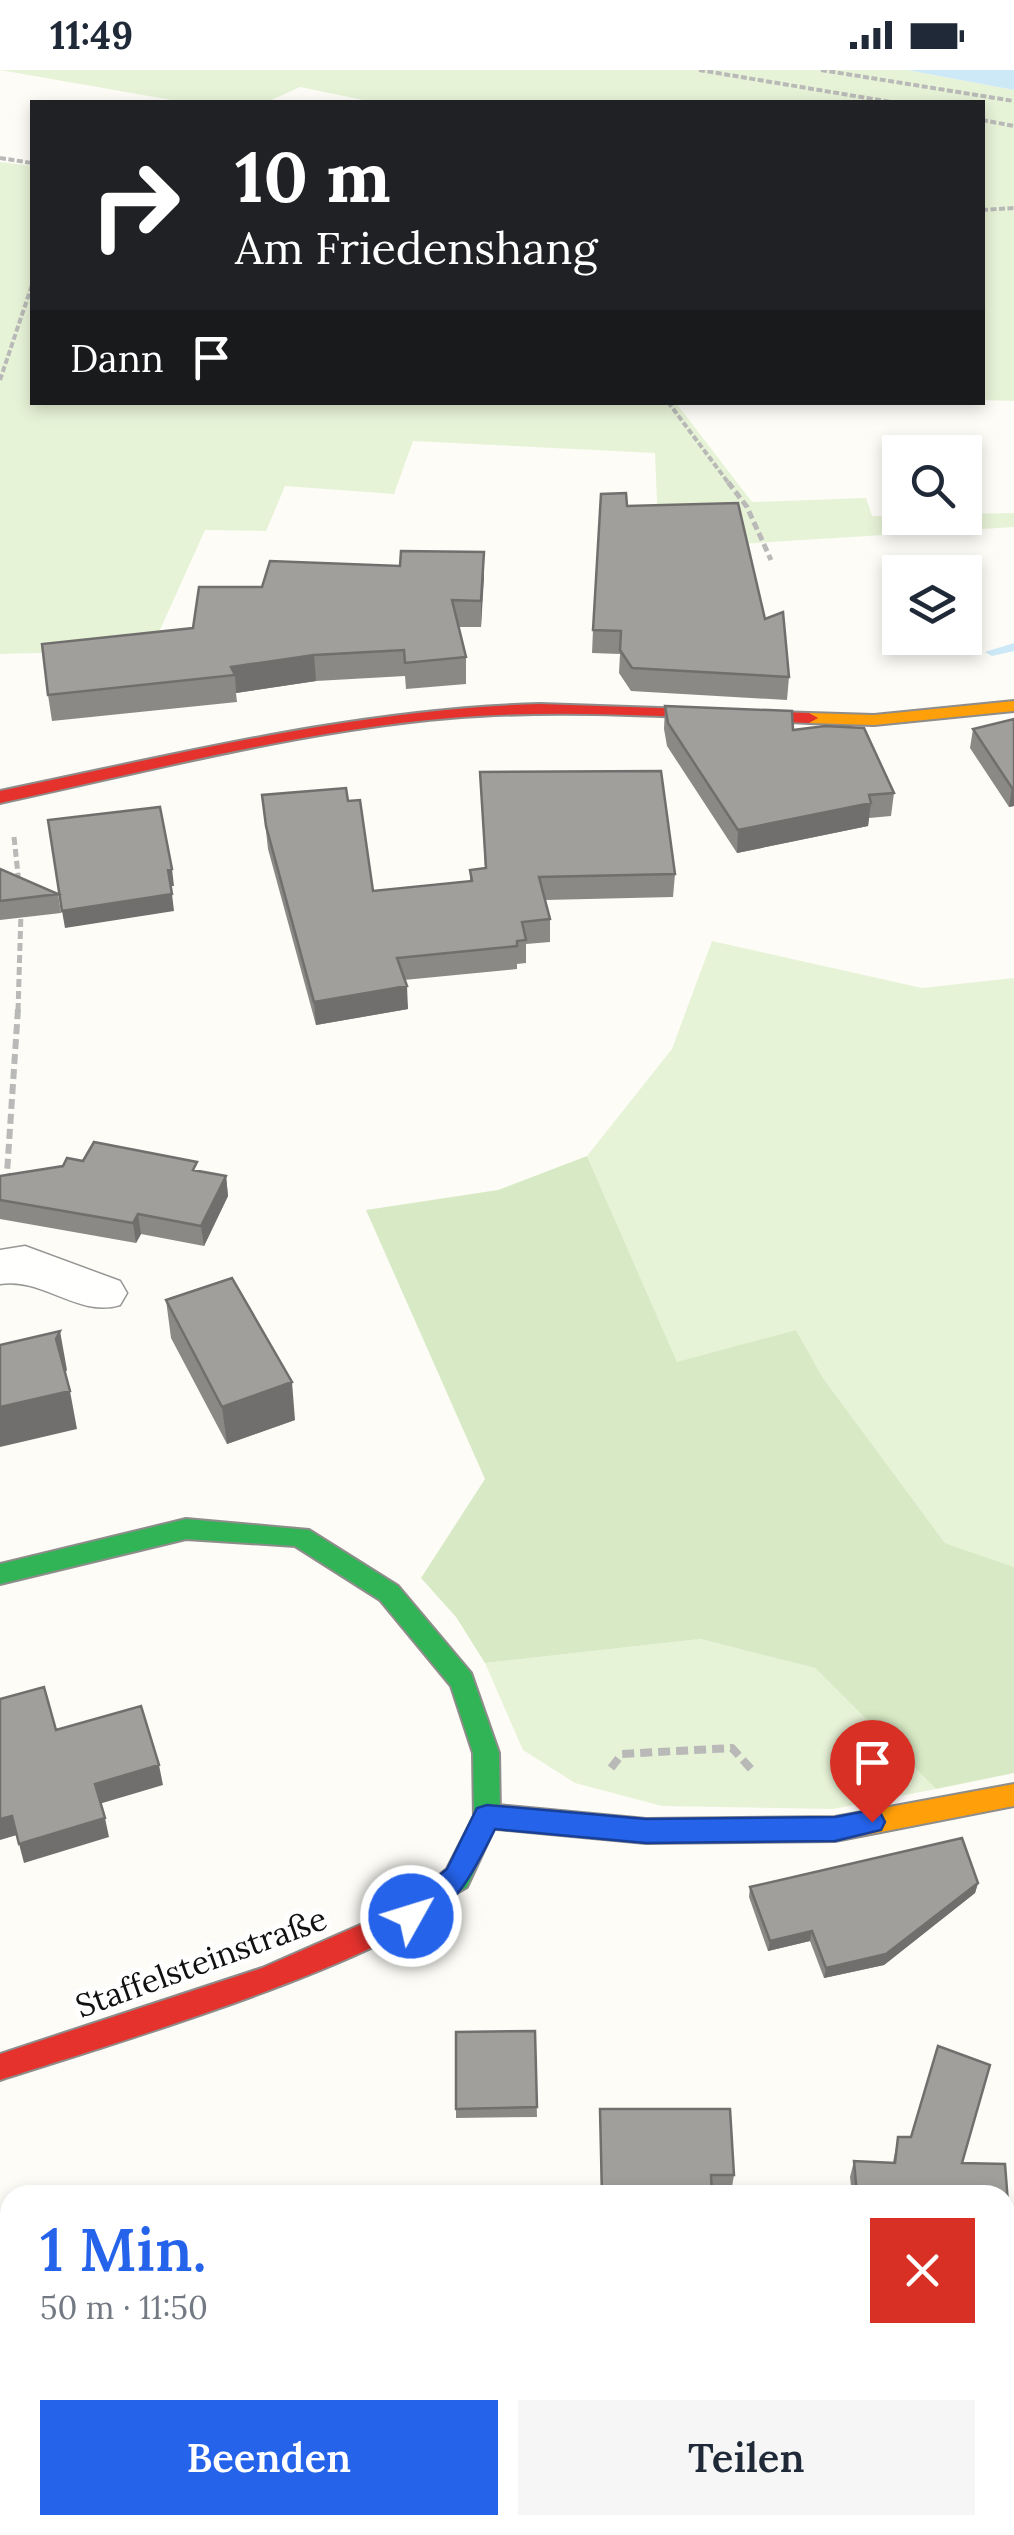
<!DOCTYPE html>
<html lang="de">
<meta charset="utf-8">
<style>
:root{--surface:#fff;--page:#f6f6f7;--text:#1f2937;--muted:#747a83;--accent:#2563eb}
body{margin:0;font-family:Lora,serif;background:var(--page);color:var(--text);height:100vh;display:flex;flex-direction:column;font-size:38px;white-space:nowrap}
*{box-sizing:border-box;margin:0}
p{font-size:32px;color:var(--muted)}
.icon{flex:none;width:55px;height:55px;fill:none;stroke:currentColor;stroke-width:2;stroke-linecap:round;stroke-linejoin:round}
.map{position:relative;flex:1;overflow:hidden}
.side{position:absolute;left:0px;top:2115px;width:1015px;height:350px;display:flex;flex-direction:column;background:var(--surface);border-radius:30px 30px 0 0;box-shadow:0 5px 15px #0003}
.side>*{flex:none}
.hud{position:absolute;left:30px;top:30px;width:955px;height:305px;border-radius:0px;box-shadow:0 5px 15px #0003;background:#202124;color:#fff;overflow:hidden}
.controls{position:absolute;left:882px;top:365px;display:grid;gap:20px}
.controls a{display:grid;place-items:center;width:100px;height:100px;border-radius:0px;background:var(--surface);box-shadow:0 5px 15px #0003;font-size:50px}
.pin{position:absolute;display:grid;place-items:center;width:85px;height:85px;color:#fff;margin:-102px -42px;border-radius:50% 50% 50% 0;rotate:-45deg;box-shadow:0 0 10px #0007}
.pin .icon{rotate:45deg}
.me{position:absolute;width:110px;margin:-55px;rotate:51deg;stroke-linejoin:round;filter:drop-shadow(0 0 8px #0008)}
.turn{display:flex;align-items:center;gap:35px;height:210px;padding:0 40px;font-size:45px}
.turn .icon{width:130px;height:130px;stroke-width:2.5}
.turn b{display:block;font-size:70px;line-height:85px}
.then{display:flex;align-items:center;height:95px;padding:0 40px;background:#0003;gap:20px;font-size:38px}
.round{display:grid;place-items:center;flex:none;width:105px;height:105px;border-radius:0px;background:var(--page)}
.head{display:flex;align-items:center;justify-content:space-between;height:170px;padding:0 40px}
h1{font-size:60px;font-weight:600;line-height:75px;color:var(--accent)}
.cta{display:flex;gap:20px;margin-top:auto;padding:20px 40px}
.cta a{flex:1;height:115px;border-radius:0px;background:var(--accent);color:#fff;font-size:40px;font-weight:600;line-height:115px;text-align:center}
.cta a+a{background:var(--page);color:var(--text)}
.status{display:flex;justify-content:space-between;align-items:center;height:70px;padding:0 50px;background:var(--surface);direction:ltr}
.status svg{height:28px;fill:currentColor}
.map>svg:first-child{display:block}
</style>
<div class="status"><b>11:49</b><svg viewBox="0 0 49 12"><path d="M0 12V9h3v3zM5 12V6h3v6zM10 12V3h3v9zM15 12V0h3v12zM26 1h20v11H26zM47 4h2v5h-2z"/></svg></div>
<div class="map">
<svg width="1014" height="2465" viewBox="0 0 1014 2465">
<rect width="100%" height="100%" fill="#fdfcf7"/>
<path fill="#e7f3d7" d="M0,0H907L1014,20V331L983,330L982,32H373L300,17L267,32H183Z
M0,92L32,96V332L676,333L752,432L866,428L872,446L965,448V444L1014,443V457L659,479L655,383L413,371L394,424L285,416L266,461L205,460L151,580L0,584Z
M712,871L922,918L1014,908V1497L945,1473L823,1308L796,1260L677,1293L587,1086L672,979Z
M699,1569L815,1598L936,1719L833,1739L662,1736L575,1713L523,1680L485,1593Z"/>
<path fill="#d8eac5" d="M587,1086L677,1292L796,1260L823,1308L945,1473L1014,1497V1703L936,1719L815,1598L700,1569L485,1593L456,1547L421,1508L485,1409L366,1140L498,1120Z"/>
<path fill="#cde8f7" d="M907,0H1014V20Z"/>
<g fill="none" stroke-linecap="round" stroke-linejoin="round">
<path fill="#cde8f7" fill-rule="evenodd" d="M1014,573V581L992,586L985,582Z"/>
<g stroke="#979795" stroke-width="3">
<path id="street" d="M25,1176L120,1211L127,1223L120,1235C79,1248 43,1207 0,1214V1180Z"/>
</g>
<g stroke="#8e8d8b" stroke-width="4">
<path id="fast" d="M186,1449L309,1460L398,1516L471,1603L499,1683L500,1746L467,1817L443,1831L433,1828L429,1819L433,1810L447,1799L474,1746L473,1683L451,1616L380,1530L295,1476L186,1469L0,1514V1494Z"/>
</g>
<g stroke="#8e8d8b" stroke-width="4">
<path id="slow" d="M1014,631V641L874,655L809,653L800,648L809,643L874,645Z
M1014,1714V1736L835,1771L646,1773L487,1758L478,1754L474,1746L478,1738L487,1734L646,1749L835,1747Z"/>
</g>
<g stroke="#8e8d8b" stroke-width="4">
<path id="jam" d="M540,634L809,643L818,648L809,653C690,648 570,638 450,648C298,661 149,701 0,733V721C179,684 356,639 540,634Z
M443,1807L453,1810L457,1819C427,1882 79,1984 0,2010V1984L262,1898L401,1837L433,1810Z"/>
</g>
<path stroke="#b9b9b8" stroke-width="4" stroke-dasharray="6 2.5" stroke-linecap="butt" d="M699,0L891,32
M821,0L1014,31
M982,50L1014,56
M0,88L32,93
M982,140L1014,138
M0,310L32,215
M668,332L730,415"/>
<path stroke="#b9b9b8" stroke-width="5" stroke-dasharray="8 4" stroke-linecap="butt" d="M728,412L747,437L771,490
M14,767L19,814
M18,941L21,842"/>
<path stroke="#b9b9b8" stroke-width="6" stroke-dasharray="10 5" stroke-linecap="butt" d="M11,1113L7,1103L18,939"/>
<path stroke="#b9b9b8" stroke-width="8" stroke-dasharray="12 6" stroke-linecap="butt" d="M611,1698L622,1684L732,1678L752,1700"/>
<use href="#street" fill="#fffffe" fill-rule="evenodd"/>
<use href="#fast" fill="#30b455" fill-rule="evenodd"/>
<use href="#slow" fill="#ff9f0a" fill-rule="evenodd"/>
<use href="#jam" fill="#e5322d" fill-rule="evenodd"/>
</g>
<path fill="#8a8986" d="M627,436L765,549L789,607L787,630L631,621L619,603L620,584L592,583L593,560Z
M484,482L481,557H458L466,587V614L406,619L405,606L316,611L236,623L237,632L52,651L48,625L193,558L262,517Z
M665,636L793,660L894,723L891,746L869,748L868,756L737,783L667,676L664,659Z
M1014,649V736L1009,737L970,678L973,659Z
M480,702L675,804L673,827L545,830L550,849V872L526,874V893L517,894V899L404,910L408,939L316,955L268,779L262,725L348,731L373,821L470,811V800L485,798Z
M0,799L58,824L61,843L0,850Z
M83,1091L198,1101L226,1106L228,1126L204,1176L141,1164L136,1173L0,1149V1106L63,1096Z
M166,1230L295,1350L227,1374L171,1268Z
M978,1813L975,1823L884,1895L824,1908L810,1871L768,1881L749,1827L750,1817Z
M535,1961L537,2047L456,2048V1962Z
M938,1976L990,1995L962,2093L1005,2094L1012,2185L1005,2202V2125H852L850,2107L854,2091L893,2092L898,2067H911Z
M600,2039L734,2105L731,2123H712V2125H601Z
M1005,2294H1014V2448H1005Z"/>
<path fill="#716f6d" d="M484,482V508L481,557V531Z
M314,585L316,611L236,623L235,605L231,597Z
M1012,718H1014V736L1009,737Z
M871,733L868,756L737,783L738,760Z
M172,799L174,816H170L168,800Z
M172,824L174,841L65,858L62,841Z
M407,916L408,939L316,955L314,932Z
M226,1106L228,1126L204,1176L201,1156Z
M138,1144L141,1164L136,1173L133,1153Z
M60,1261L67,1300L63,1307L56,1269Z
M292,1312L295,1350L227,1374L222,1337Z
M70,1321L77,1359L0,1377V1337Z
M159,1695L163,1715L99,1734L95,1714Z
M12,1746L17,1765L0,1770V1749Z
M105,1748L109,1767L24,1793L19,1774Z
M978,1813L975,1823L884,1895L824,1908L826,1898Z
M812,1861L810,1871L768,1881L770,1871Z
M1012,2185L1006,2201L1005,2202V2191Z
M353,2459L354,2465H337Z"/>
<path fill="#a19f9c" stroke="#716f6d" stroke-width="2.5" d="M626,423L627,436L738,433L765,549L783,542L789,607L632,598L620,580L621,561L593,560L601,424Z
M401,481L484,482L481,531L452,530L466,587L405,593L404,580L314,585L231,597L235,605L48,625L42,574L193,558L199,517H262L270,491L400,496Z
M665,636L792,641L793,660L825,656L864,658L894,723L869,725L871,733L738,760L668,653Z
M1014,649V718H1012L973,659Z
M661,701L675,804L539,807L550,849L522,852L526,870L517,871V876L397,888L407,916L314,932L266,756L262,725L346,718L348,731L360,730L373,821L472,811L470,800L486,798L480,702Z
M160,737L172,799L168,800L172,824L62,841L48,750Z
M0,799L58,824L0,831Z
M94,1072L197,1092L193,1100L226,1106L201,1156L138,1144L133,1153L0,1130V1106L63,1096L67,1088L83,1091Z
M232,1208L292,1312L222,1337L166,1230Z
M60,1261L56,1269L70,1321L0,1337V1275Z
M44,1617L56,1660L141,1636L159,1695L95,1714L105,1748L19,1774L12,1746L0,1749V1629Z
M962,1768L978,1813L886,1884L826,1898L812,1861L770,1871L750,1817Z
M535,1961L537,2037L456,2039V1962Z
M938,1976L990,1995L962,2093L1005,2094L1012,2185L1005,2191V2125H857L854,2091L895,2093L898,2067H911Z
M600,2039H730L734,2105H711L712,2125H602Z
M1005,2294H1014V2433L1005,2434Z
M209,2455H352L353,2459L337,2465H211Z"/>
<path fill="#2563eb" stroke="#184099" stroke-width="2.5" d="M487,1735L646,1749L835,1747L872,1740L881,1744L885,1752L881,1760L835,1771L646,1773L495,1759C475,1799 455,1842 411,1858L401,1855L397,1846L401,1837L447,1799L477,1738Z"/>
<g text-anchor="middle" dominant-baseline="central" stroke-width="10" stroke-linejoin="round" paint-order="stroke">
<g font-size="32" fill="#111" stroke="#fff">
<text transform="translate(201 1892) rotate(-20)">Staffelsteinstraße</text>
</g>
</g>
</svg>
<div class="controls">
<a><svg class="icon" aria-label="search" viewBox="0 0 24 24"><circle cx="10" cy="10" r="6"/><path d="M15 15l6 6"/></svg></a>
<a><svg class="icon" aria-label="layers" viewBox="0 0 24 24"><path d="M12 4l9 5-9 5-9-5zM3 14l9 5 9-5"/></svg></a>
</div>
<div class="pin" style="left:872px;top:1752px;background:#d93025"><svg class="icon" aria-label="arrive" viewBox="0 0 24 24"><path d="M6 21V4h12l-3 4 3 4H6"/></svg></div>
<svg class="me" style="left:411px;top:1846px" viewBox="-20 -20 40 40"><circle r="17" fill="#2563eb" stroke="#fff" stroke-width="3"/><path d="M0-11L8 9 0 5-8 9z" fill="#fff"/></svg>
<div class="hud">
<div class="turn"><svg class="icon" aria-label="right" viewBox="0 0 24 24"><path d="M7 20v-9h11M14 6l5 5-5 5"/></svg><div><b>10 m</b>Am Friedenshang</div></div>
<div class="then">Dann<svg class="icon" aria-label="arrive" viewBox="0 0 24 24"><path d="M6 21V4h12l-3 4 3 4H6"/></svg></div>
</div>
<section class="side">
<div class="head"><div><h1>1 Min.</h1><p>50 m · 11:50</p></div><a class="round" style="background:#d93025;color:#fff"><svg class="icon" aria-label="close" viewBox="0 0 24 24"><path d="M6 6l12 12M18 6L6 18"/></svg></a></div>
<div class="cta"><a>Beenden</a><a>Teilen</a></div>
</section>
</div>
